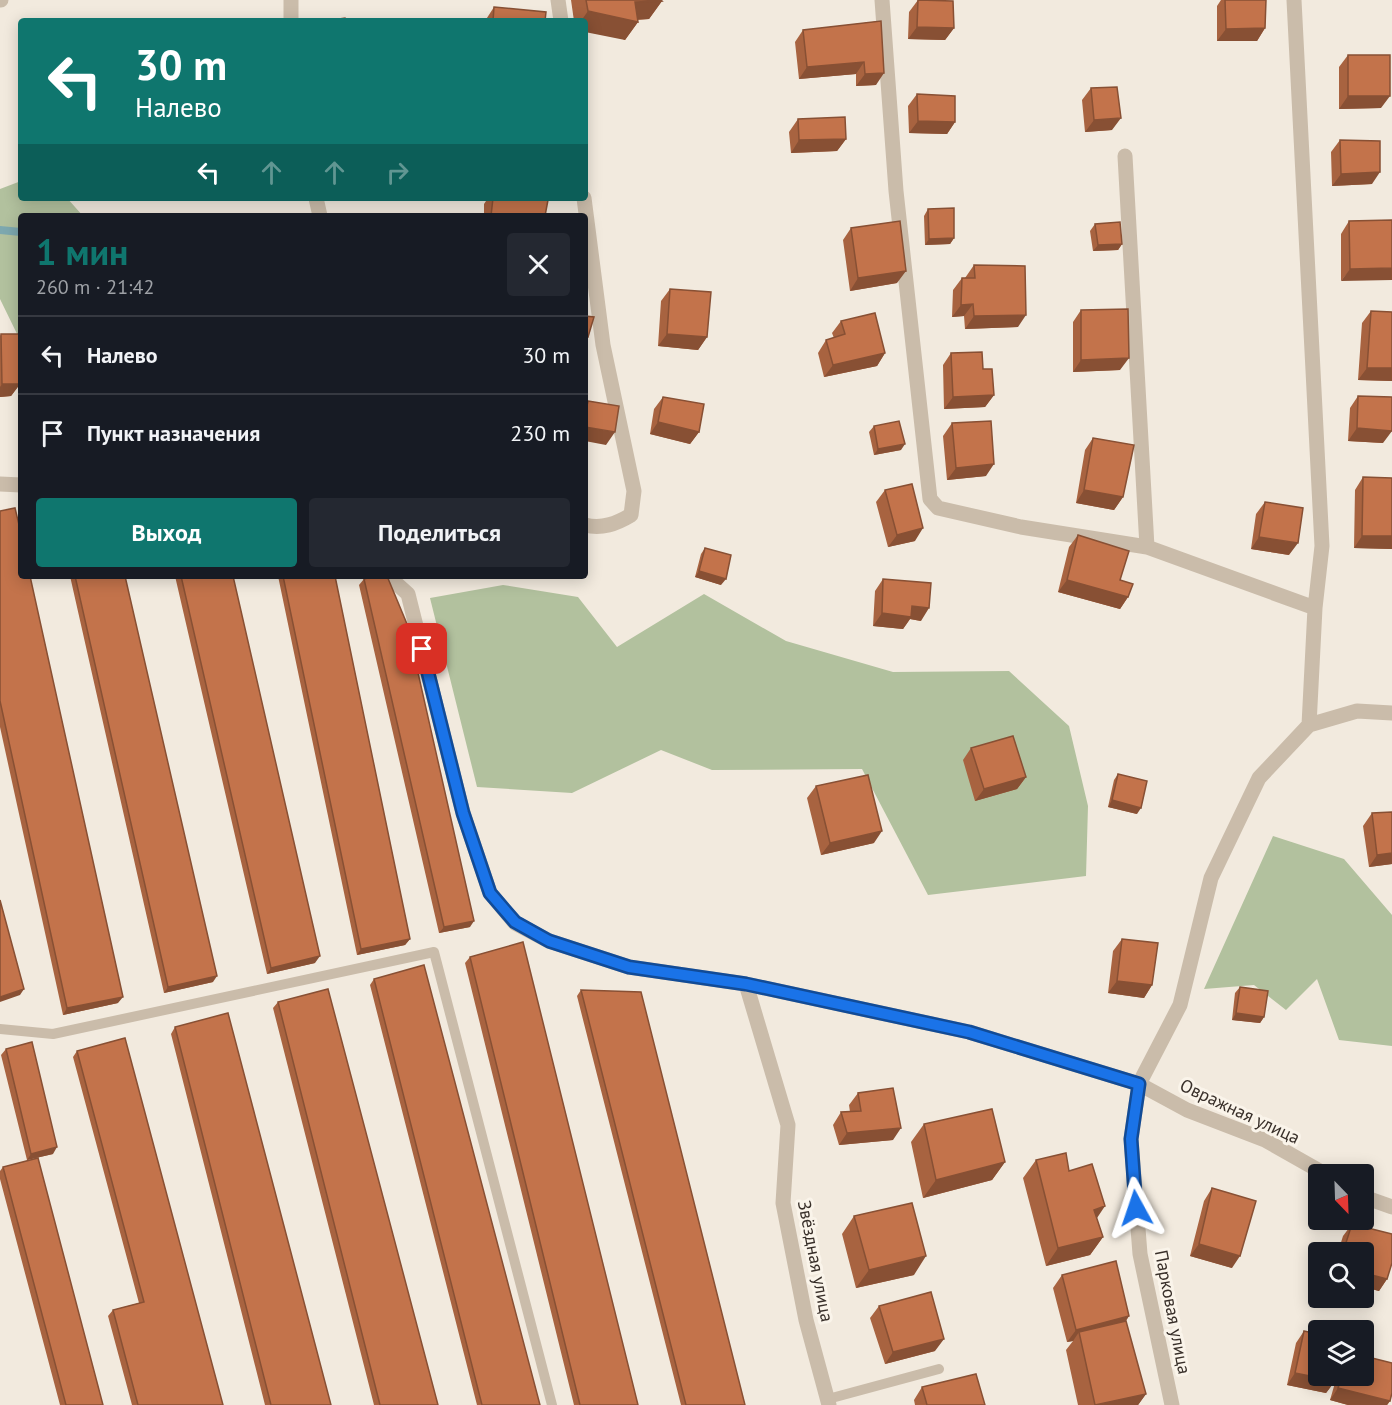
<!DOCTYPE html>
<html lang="ru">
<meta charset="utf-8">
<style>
:root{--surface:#171b24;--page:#242831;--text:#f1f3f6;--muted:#9ea1a6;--line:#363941;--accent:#0f766e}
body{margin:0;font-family:"PT Sans",sans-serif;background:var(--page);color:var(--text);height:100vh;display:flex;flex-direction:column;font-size:22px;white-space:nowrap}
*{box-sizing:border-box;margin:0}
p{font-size:20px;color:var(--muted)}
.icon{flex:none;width:33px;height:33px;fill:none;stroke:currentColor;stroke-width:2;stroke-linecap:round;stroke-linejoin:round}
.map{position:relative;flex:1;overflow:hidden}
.drawer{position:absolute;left:18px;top:213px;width:570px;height:366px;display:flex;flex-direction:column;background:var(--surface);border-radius:6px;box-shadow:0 3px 15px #0003}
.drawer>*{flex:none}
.guide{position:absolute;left:18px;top:18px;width:570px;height:183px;border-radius:6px;box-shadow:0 3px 15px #0003;background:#0f766e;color:#fff;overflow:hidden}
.needle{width:39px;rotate:157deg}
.buttons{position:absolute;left:1308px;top:1164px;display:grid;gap:12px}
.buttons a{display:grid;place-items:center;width:66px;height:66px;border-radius:6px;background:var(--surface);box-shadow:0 3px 15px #0003;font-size:30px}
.pin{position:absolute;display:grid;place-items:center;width:51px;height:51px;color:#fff;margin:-26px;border-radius:12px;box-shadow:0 3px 9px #0006}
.me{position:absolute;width:66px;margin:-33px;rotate:355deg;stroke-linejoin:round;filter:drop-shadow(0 0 4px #0008)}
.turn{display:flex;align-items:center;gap:21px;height:126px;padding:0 18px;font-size:27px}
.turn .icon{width:78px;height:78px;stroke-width:2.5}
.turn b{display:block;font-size:42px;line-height:51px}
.lanes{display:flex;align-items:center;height:57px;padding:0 18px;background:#0003;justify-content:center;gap:30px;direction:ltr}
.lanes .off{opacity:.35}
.round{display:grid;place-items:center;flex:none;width:63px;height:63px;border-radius:6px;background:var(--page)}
.summary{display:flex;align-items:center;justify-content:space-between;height:102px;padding:0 18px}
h1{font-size:36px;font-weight:700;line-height:45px;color:var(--accent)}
.button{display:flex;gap:12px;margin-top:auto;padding:12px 18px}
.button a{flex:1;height:69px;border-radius:6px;background:var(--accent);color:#fff;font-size:24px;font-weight:700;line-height:69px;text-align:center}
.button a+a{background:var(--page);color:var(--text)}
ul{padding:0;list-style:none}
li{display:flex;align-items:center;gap:18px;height:78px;padding:0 18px;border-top:2px solid var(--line)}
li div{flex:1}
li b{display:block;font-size:22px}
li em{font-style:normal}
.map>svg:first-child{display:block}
</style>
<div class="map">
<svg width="1392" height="1405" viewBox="0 0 1392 1405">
<rect width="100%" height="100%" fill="#f2eade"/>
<path fill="#b2c19e" d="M21,181V198H67L83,216H21V342L0,299V189Z
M503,585L578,597L617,647L704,594L786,641L893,672L1009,671L1069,726L1088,806L1086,876L928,895L862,769L712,770L661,750L572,793L477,787L430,598Z
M1273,836L1344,859L1392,915V1046L1339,1040L1317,979L1286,1010L1254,985L1204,989Z"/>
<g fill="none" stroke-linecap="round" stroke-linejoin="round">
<path stroke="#7da8af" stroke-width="8" d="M0,230L21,232"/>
<path stroke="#cabcaa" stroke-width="10" d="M0,1029L53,1034L434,952L552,1405
M828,1399L939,1369"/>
<path stroke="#cabcaa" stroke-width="15" d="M0,0H1
M291,0V21
M558,0L561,21
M882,0L896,191L930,499L938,508L1021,527L1147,547L1315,608L1309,725
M1294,0L1322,546L1315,608
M1125,156L1147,547
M316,198L320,216
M584,198L603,345L634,491L631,515C616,524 602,529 585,525
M0,484L21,485
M388,576L408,594L463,813L490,893L515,923L549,941L629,967L746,984L969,1032L1139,1084L1180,1005L1211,878L1259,778L1309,725L1357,711L1392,713
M746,984L788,1125L783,1203L806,1320L829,1405
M1364,1197L1392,1207
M1172,1405L1140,1254L1131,1139L1139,1084L1187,1110L1265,1140L1325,1174"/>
</g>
<path fill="#a86340" d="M571,0H661L662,1L649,19L637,20L638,22L625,40L585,21H574Z
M918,0L954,28L945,40L908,39L909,12Z
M1221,0H1266L1265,28L1257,41H1217V6Z
M494,7L545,21H485Z
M881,21L876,85L856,86V74L799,79L795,42L803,30Z
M1348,55L1381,108L1339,109V67Z
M1091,88L1112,130L1085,132L1082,100Z
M917,94L955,122L947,134L909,133L908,106Z
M798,119L846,139L837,151L791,153L789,132Z
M1340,140L1372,184L1332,186L1331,152Z
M488,198H535L545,216H484V204Z
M928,209L954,238L950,244L925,245L924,216Z
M1392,220L1341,281V234L1349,221Z
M1095,224L1122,244L1118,250L1093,251L1090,231Z
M851,228L897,283L850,291L843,240Z
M974,265L1018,327L965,329L964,316L952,317L953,290L962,278H965Z
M670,289L707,337L698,350L658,346L661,301Z
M1081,310L1120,370L1073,372V322Z
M1371,311L1392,312V381L1358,380L1362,323Z
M841,321L885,353L877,366L824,377L818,353L826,340L834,338L832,333Z
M1,334L20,384L11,396L0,397V336Z
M951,353L983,369L994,395L985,407L944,409L943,365Z
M1358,396L1383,443L1348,441L1350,408Z
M663,397L699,432L690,444L650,434L654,409Z
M952,423L986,476L947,480L943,436Z
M874,426L901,450L874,455L869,432Z
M1093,438L1123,497L1114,510L1076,503L1085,450Z
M1363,477L1392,549L1354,548L1355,490Z
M885,490L915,541L888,547L876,502Z
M1265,502L1289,555L1251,549L1256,514Z
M0,511L118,1003L63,1015L0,727Z
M1078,535L1120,580L1128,597L1120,609L1058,592L1069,547Z
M705,548L721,585L695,577L701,554Z
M70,576H125L213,982L164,993Z
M175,576H233L315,963L267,974Z
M278,576H335L410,939L405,945L357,955Z
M364,579L470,927L439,933L359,585Z
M883,579L921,621L910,619L903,629L873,626L875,591Z
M971,748L1026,777L1017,789L975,801L963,760Z
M1118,774L1137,814L1108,807L1114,780Z
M816,786L874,843L821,855L807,798Z
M1372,813L1392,864L1369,867L1363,826Z
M1122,939L1152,985L1144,998L1108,993L1113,951Z
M470,957L638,1405H574L465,963Z
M374,979L540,1405H477L370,985Z
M1240,987L1264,1017L1260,1023L1232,1020L1235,993Z
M581,990L745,1405H681L577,996Z
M278,1002L438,1405H374L273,1008Z
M175,1027L331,1405H265L171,1034Z
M6,1049L53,1154L27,1160L1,1055Z
M77,1051L223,1405H132L108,1316L113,1310L139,1303L73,1057Z
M858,1093L893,1140L839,1145L833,1125L841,1112H850L849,1105Z
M924,1124L1005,1162L992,1180L923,1198L911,1142Z
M1036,1160L1069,1171L1097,1219L1103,1237L1090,1255L1046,1266L1023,1178Z
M3,1167L103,1405H60L0,1179V1171Z
M1212,1188L1232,1268L1190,1256L1204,1201Z
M854,1216L914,1275L856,1288L842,1234Z
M1352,1224L1387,1279L1379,1291L1364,1287V1252H1338L1343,1236Z
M1062,1275L1129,1316L1125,1322L1146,1394L1138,1405H1078L1066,1350L1073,1341L1067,1342L1053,1288Z
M879,1306L935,1351L885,1364L870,1318Z
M1304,1331L1335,1381L1326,1393L1287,1385L1296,1343Z
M1337,1376H1364L1390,1401L1387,1405H1348L1330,1400Z
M922,1387L985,1405H915L914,1400Z"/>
<path fill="#885034" d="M662,1L649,19L628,20L638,22L625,40L585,32V21H581L588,11L635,2Z
M917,27L954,28L945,40L908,39Z
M1265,28L1257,41H1217L1226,29Z
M864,62L856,74L799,79L807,67Z
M884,73L876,85L856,86L865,74Z
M1348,96H1390L1381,108L1339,109Z
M1121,118L1112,130L1085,132L1094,120Z
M918,121L955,122L947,134L909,133Z
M846,139L837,151L791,153L799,140Z
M1380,172L1372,184L1332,186L1341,174Z
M954,238L950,244L925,245L929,239Z
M1122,244L1118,250L1093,251L1098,245Z
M1392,268V280L1341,281L1350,269Z
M906,271L897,283L850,291L858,278Z
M973,304L964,316L952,317L961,305Z
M1026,315L1018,327L965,329L974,316Z
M667,334L707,337L698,350L658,346Z
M885,353L877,366L824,377L833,365Z
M1129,358L1120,370L1073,372L1081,360Z
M1367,368H1392V381L1358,380Z
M2,384H20L11,396L0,397V387Z
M994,395L985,407L944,409L953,397Z
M658,422L699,432L690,444L650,434Z
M585,427L615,432L606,445L585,441Z
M1357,428L1392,431L1383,443L1348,441Z
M905,444L901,450L874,455L878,449Z
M994,464L986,476L947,480L956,468Z
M1084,490L1123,497L1114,510L1076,503Z
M923,528L915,541L888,547L897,535Z
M1362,536H1392V549L1354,548Z
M1259,537L1298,543L1289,555L1251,549Z
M699,571L726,579L721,585L695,577Z
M1067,580L1128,597L1120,609L1058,592Z
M912,606L929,608L921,621L910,619L903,629L873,626L882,613Z
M1026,777L1017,789L975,801L984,789Z
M1112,800L1141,808L1137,814L1108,807Z
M882,831L874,843L821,855L830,843Z
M1392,853V864L1369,867L1377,855Z
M474,921L470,927L439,933L444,927Z
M410,939L405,945L357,955L361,949Z
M320,956L315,963L267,974L271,968Z
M217,976L213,982L164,993L168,987Z
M1117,981L1152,985L1144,998L1108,993Z
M24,989L20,995L0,1002V997Z
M123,997L118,1003L63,1015L67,1008Z
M1236,1013L1264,1017L1260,1023L1232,1020Z
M901,1128L893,1140L839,1145L847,1133Z
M57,1147L53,1154L27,1160L31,1154Z
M1005,1162L992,1180L923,1198L936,1180Z
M1105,1206L1093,1224L1094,1210Z
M1103,1237L1090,1255L1046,1266L1058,1248Z
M1199,1244L1240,1256L1232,1268L1190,1256Z
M926,1256L914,1275L856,1288L869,1270Z
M1364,1273L1387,1279L1379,1291L1364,1287Z
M1129,1316L1121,1328L1079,1332L1073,1341L1067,1342L1076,1330Z
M944,1339L935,1351L885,1364L893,1352Z
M1295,1373L1335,1381L1326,1393L1287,1385Z
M1338,1388L1390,1401L1387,1405H1348L1330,1400Z
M1146,1394L1138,1405H1096Z"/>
<path fill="#c3734b" stroke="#885034" stroke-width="1.5" d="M586,0H661L662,1L635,2L638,22L588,11Z
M918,0L953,1L954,28L917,27Z
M1225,0H1266L1265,28L1226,29Z
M494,7L546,12L545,21H493Z
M345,18L346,21H326Z
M881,21L884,73L865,74L864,62L807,67L803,30Z
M1348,55H1390V96H1348Z
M1117,87L1121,118L1094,120L1091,88Z
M917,94L955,96V122L918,121Z
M845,117L846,139L799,140L798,119Z
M1340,140L1380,141V172L1341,174Z
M493,198H535L548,200L545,216H491Z
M954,208V238L929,239L928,209Z
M1392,220V268L1350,269L1349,221Z
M900,221L906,271L858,278L851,228Z
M1120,222L1122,244L1098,245L1095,224Z
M974,265L1025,266L1026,315L974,316L973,304L961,305L962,278H975Z
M670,289L711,292L707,337L667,334Z
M1128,309L1129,358L1081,360V310Z
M1371,311L1392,312V368H1367Z
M875,313L885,353L833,365L826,340L845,334L841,321Z
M585,316L594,317L588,337L585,336Z
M1,334H19L20,384H2Z
M982,352L983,369H992L994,395L953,397L951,353Z
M1358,396L1392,397V431L1357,428Z
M663,397L704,404L699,432L658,422Z
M588,401L619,406L615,432L585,427V415Z
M899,421L905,444L878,449L874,426Z
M991,421L994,464L956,468L952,423Z
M1093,438L1134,445L1123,497L1084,490Z
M1363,477L1392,478V536H1362Z
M912,484L923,528L897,535L885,490Z
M1265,502L1303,508L1298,543L1259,537Z
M15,508L21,533V576H30L123,997L67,1008L0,701V511Z
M1078,535L1129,551L1120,580L1133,584L1128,597L1067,580Z
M705,548L731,555L726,579L699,571Z
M75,576H125L217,976L168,987Z
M181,576H233L320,956L271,968Z
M283,576H335L410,939L361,949Z
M375,576H387L407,624L474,921L444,927L364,579Z
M883,579L931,583L929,608L912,606L911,617L882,613Z
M1013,736L1026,777L984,789L971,748Z
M1118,774L1147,781L1141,808L1112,800Z
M868,775L882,831L830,843L816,786Z
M1392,812V853L1377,855L1372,813Z
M0,900L24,989L0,997Z
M1122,939L1158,943L1152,985L1117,981Z
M523,942L638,1405H580L470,957Z
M424,965L540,1405H482L374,979Z
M1240,987L1268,991L1264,1017L1236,1013Z
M328,989L438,1405H380L278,1002Z
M581,990L641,992L745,1405H686Z
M228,1013L331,1405H271L175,1027Z
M125,1038L223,1405H138L113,1310L144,1302L77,1051Z
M32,1042L57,1147L31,1154L6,1049Z
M893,1088L901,1128L847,1133L841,1112L861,1111L858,1093Z
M992,1109L1005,1162L936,1180L924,1124Z
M1066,1153L1069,1171L1092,1164L1105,1206L1094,1210L1103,1237L1058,1248L1036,1160Z
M38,1158L103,1405H66L3,1167Z
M1212,1188L1256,1201L1240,1256L1199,1244Z
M912,1203L926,1256L869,1270L854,1216Z
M1352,1224L1392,1234V1263L1387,1279L1364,1273V1252H1343Z
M1116,1261L1129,1316L1076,1330L1062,1275Z
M931,1292L944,1339L893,1352L879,1306Z
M1126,1321L1146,1394L1095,1405L1079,1332Z
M1304,1331L1318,1334V1376H1336L1335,1381L1295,1373Z
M1364,1356L1392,1363V1393L1390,1401L1338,1388L1342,1376H1364Z
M976,1374L985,1405H927L922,1387Z"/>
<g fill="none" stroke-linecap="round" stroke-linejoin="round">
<g stroke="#114b97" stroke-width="15">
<path id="route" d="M422,649L463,813L490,893L515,922L549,941L629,967L746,984L969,1032L1139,1084L1131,1139L1136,1208"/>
</g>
<use href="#route" stroke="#1a73e8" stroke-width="10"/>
</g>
<g text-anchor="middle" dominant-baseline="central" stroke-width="6" stroke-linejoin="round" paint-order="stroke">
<g font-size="18" fill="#382f29" stroke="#faf4ea">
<text transform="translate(1240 1111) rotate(25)">Овражная улица</text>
<text transform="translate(816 1261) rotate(79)">Звёздная улица</text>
<text transform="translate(1173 1312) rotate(79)">Парковая улица</text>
</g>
</g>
</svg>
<div class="buttons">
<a><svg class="needle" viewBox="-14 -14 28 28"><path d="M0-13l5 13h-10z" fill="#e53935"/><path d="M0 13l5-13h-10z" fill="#9ea1a6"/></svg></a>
<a><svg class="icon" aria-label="search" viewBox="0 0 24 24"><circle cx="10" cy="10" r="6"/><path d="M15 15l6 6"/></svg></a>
<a><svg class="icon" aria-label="layers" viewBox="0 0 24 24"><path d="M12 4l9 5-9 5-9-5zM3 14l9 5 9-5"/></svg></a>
</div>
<div class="pin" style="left:422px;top:649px;background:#d93025"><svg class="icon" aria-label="arrive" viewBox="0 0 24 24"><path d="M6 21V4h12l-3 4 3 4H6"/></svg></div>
<svg class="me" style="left:1136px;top:1208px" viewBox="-20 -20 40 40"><path d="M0-17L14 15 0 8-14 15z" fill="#1a73e8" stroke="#fff" stroke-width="4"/></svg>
<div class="guide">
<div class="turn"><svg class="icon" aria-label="left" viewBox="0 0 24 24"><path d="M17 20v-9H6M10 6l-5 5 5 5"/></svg><div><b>30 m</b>Налево</div></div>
<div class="lanes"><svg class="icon" aria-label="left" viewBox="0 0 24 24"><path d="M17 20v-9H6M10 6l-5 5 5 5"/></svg><svg class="icon off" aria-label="ahead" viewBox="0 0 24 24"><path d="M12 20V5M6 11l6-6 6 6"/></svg><svg class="icon off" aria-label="ahead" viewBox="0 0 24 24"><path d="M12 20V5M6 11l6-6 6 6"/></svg><svg class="icon off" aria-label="right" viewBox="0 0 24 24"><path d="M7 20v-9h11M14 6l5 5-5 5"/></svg></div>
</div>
<section class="drawer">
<div class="summary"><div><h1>1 мин</h1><p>260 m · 21:42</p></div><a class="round"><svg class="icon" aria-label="close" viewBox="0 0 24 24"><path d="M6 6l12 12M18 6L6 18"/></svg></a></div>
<ul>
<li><svg class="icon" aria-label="left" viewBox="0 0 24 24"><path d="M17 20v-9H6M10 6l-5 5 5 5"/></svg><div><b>Налево</b></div><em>30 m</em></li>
<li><svg class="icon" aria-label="arrive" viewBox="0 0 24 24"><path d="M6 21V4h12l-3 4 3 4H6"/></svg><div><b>Пункт назначения</b></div><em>230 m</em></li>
</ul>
<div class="button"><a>Выход</a><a>Поделиться</a></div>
</section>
</div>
